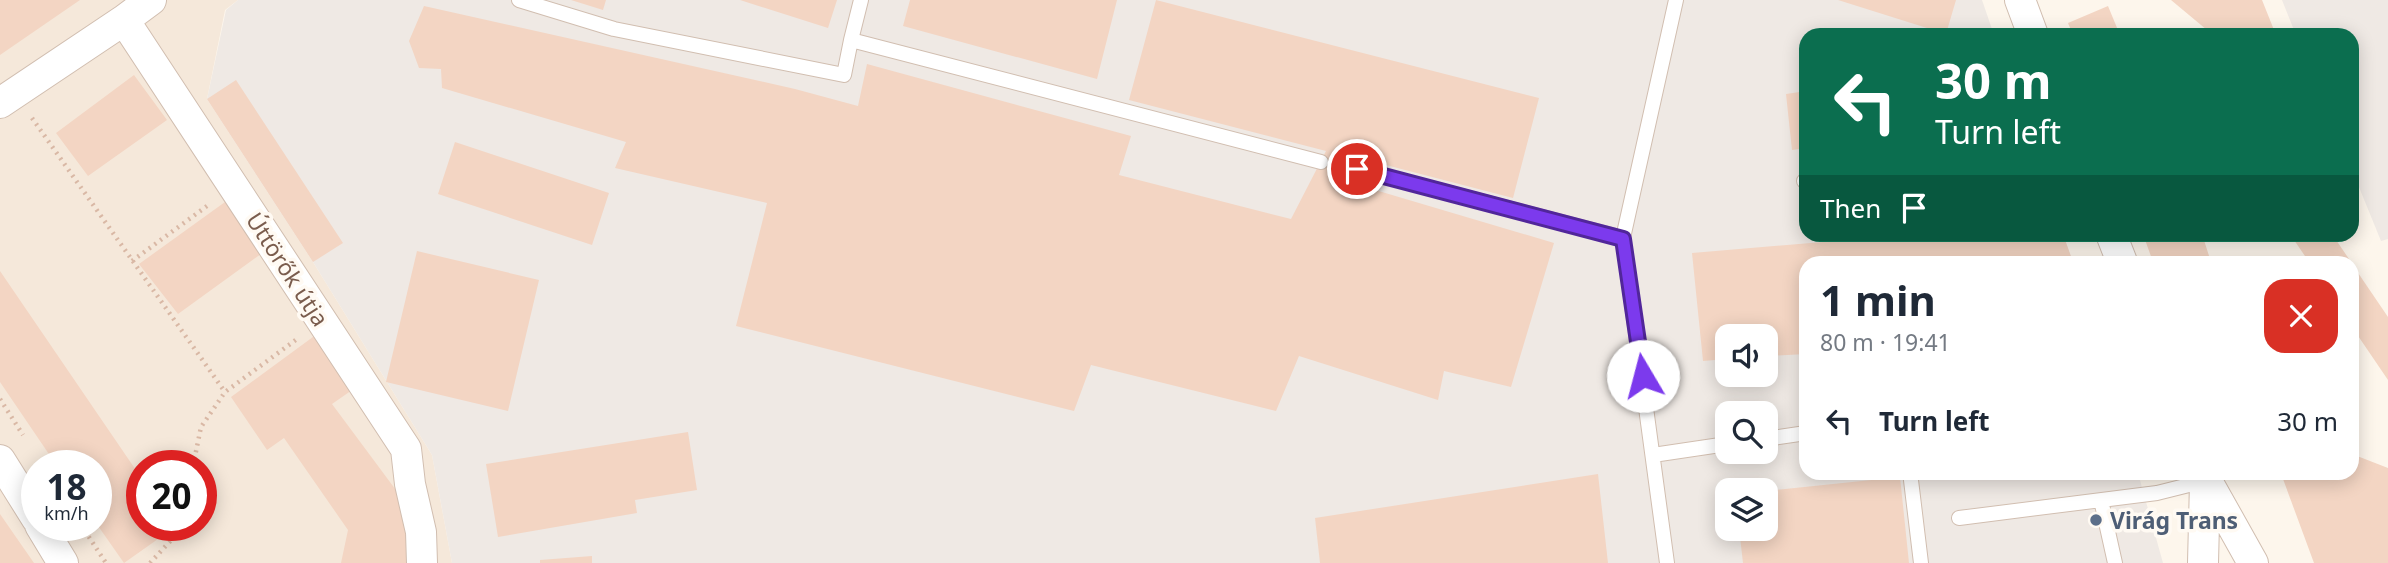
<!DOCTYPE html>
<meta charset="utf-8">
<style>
:root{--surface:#fff;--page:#f6f6f7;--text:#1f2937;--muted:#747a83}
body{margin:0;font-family:"Noto Sans",sans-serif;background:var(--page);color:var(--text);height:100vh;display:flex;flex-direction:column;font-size:26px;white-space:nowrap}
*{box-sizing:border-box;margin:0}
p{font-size:23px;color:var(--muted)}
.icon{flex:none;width:38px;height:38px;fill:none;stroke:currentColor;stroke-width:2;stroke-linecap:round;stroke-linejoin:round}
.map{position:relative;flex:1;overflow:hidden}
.panel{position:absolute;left:1799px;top:256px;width:560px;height:224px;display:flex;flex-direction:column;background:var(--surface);border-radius:21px;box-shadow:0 4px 18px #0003}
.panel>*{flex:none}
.guide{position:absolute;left:1799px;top:28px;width:560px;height:214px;border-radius:21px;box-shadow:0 4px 18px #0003;background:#0b6e4f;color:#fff;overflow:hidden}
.controls{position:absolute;left:1715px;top:324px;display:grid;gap:14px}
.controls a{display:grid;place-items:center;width:63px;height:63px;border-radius:14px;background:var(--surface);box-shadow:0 4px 18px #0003;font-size:35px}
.speed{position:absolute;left:21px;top:450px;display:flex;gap:14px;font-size:35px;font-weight:700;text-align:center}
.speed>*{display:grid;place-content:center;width:91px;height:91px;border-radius:50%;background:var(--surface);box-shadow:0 4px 18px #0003;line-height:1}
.speed small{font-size:18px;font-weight:400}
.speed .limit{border:10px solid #d22;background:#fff;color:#111}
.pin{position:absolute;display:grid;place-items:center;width:60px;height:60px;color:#fff;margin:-30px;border:4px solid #fff;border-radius:50%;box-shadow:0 2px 7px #0007}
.me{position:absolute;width:77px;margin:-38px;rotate:352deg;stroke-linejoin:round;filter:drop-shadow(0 0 5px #0008)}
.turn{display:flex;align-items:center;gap:24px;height:147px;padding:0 21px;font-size:32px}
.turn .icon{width:91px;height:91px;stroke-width:2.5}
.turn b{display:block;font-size:49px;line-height:60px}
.then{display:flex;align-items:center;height:66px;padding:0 21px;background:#0003;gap:14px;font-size:26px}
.round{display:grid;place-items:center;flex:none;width:74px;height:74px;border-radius:21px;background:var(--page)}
.summary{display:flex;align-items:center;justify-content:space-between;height:119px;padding:0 21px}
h1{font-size:42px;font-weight:700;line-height:52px}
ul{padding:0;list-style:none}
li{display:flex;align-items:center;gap:21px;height:91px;padding:0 21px}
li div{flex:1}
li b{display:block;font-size:26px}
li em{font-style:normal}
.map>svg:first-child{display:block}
</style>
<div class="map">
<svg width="2388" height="563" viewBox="0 0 2388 563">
<rect width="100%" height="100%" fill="#fdf6ec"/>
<path fill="#f5e8da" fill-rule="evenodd" d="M0,0H238L225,10L207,99L313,262L432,455L452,563H0ZM37,466H96V525H37ZM142,466H201V525H142Z"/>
<path fill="#efe9e4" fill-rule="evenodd" d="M238,0H1982L1994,35H1806V234L2063,235L2073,262H1806V472L2138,473L2163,563H452L432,455L313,262L207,99L226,10ZM1727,336H1766V374H1727ZM1727,413H1766V452H1727ZM1727,490H1766V528H1727Z
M2282,0H2388V239L2381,241L2352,170V35H2296Z"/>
<path fill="#f3d5c3" d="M0,0H80L0,55Z
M571,0H606L603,10Z
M740,0H837L828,28Z
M910,0H1117L1097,79L903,26Z
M1156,0L1539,98L1513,198L1359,158L1355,184L1554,243L1511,387L1444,371L1438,400L1299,356L1276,411L1091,365L1074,411L736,326L767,203L615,168L626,142L442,88L441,69L419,68L409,41L424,6L795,89L858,106L867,64L1131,136L1119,175L1291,219L1326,151L1129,100Z
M1838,0H1956L1946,34Z
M2171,0H2262L2276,35H2213Z
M2108,6L2120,35H2073L2068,23Z
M134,75L167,120L88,176L56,133Z
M236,80L343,243L313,262L207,99Z
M1806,91V148L1792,150L1786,94Z
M455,142L609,193L592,245L438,194Z
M225,202L261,254L178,314L139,264Z
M1918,234H2063L2073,262H1806V354L1766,356V336H1727V359L1703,361L1692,253Z
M2143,234H2202L2211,262H2153Z
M2290,234H2332L2351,262H2309Z
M417,251L539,280L508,411L386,382Z
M2352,264L2388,317V380L2352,327Z
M0,271L142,479V525L175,527L124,563L96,523V466H57L0,382Z
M317,334L355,388L332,404L410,509L415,563H341L348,530L284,438L267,450L231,397Z
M688,432L697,490L635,500L637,513L498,537L486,464Z
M2352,454L2388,468V563H2314L2283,479L2302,472H2352Z
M1598,474L1608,563H1320L1315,518Z
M1900,477L1909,563H1743L1739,528H1766V491Z
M0,514L34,563H0Z
M592,556V563H540V560Z"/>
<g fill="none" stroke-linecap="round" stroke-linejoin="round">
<g stroke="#d1beb0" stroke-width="16">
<path id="lane" d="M519,0L614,29L844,75L851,40
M861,0L851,40L1321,162
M1357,169L1623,238
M1804,181H1806
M1766,439L1806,433
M1653,455L1727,444
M1910,472L1921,563
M2101,500L2115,563
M1959,518L2157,493L2205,481
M1667,563L1623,238L1676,0"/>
</g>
<g stroke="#d1beb0" stroke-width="32">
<path id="street" d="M151,0L124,20L406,449L410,484L421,532L422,563
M2020,0L2033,35
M0,103L124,20
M2111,234L2122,262
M0,460L37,519
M2202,472L2253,563
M40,525L63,563
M2203,563L2205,482"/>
</g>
<path stroke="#d9b8a5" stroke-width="4.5" stroke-dasharray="2 5" stroke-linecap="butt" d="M32,118L225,392
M132,261L207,206
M0,399L23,435
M193,466L201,427L225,392L297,339
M81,525L106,563
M150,563L175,536L178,525"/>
<use href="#lane" stroke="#fff" stroke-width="14"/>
<use href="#street" stroke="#fff" stroke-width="30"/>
</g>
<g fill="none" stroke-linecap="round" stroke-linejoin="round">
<g stroke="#51269a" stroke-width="18">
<path id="route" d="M1357,169L1623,239L1643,376"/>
</g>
<use href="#route" stroke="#7c3aed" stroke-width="12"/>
</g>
<circle fill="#5c6f8a" stroke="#fffaf3" stroke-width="2.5" cx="2096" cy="520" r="7"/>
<g text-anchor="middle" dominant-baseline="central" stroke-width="7" stroke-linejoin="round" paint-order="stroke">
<g font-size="23" fill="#7a5c4d" stroke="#fffaf3">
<text transform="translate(288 269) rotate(57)">Úttörők útja</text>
</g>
<g font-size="23" font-weight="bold" fill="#4e5e75" stroke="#fffaf3" text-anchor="start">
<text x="2110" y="520">Virág Trans</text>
</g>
</g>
</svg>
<div class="controls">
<a><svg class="icon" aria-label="sound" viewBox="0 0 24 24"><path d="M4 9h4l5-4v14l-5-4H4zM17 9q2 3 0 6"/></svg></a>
<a><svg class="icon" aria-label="search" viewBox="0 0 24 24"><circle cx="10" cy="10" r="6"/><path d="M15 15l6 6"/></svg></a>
<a><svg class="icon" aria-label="layers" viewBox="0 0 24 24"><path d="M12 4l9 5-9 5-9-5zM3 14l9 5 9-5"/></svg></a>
</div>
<div class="speed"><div>18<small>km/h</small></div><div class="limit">20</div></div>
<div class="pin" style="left:1357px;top:169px;background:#d93025"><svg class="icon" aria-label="arrive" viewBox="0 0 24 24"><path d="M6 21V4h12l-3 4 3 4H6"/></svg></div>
<svg class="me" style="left:1643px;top:376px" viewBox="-20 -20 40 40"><circle r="19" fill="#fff"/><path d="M0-13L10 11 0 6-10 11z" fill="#7c3aed"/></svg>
<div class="guide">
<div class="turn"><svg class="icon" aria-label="left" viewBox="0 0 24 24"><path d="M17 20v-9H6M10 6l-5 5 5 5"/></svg><div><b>30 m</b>Turn left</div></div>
<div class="then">Then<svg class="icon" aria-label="arrive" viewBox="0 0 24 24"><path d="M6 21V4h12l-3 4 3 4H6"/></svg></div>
</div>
<section class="panel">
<div class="summary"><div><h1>1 min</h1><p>80 m · 19:41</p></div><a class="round" style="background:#d93025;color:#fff"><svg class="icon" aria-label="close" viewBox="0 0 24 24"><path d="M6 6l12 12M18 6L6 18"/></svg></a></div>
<ul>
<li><svg class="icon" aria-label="left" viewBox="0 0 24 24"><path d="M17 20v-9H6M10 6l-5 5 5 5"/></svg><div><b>Turn left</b></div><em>30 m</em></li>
</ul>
</section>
</div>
